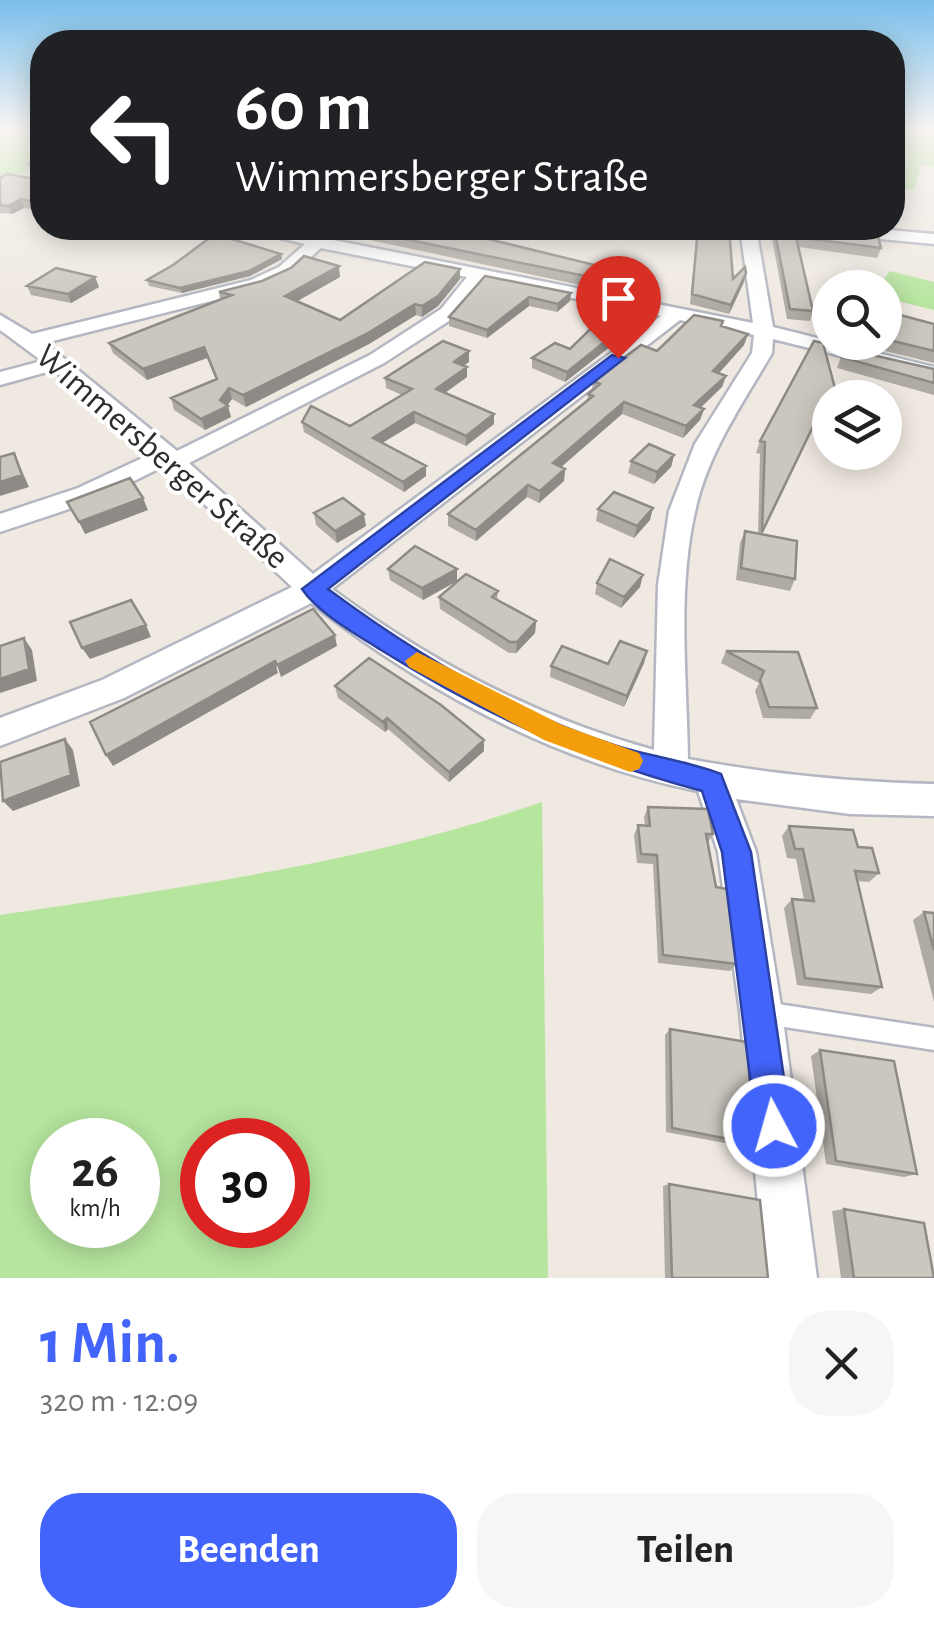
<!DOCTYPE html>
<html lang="de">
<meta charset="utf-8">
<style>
:root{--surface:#fff;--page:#f6f6f6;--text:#222;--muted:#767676;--accent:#4264fb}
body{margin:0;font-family:"Alegreya Sans",sans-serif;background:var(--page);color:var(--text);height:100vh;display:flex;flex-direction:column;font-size:38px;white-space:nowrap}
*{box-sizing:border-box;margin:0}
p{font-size:32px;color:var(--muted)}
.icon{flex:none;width:55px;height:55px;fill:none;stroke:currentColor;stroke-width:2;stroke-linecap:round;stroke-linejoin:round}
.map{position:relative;height:1278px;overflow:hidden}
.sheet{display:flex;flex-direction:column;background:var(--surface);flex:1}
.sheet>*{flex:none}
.guide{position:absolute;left:30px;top:30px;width:875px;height:210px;border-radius:40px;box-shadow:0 5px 25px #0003;background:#202124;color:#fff;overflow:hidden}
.tools{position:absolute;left:812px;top:270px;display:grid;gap:20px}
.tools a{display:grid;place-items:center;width:90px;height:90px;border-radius:50%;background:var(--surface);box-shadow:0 5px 25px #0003;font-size:50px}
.speed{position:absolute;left:30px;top:1118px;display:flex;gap:20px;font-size:50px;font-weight:700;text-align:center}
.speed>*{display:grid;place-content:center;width:130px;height:130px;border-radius:50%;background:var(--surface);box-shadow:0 5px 25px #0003;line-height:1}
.speed small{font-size:25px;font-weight:400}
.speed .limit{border:15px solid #d22;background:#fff;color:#111}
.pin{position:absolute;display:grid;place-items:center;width:85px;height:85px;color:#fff;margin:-102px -42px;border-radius:50% 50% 50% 0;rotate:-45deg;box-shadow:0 0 10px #0007}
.pin .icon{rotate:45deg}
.me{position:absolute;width:110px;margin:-55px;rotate:354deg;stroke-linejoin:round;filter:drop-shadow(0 0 8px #0008)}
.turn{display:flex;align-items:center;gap:35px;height:210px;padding:0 40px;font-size:45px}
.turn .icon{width:130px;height:130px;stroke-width:2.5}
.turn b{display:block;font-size:70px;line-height:85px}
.round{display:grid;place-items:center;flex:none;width:105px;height:105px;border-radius:40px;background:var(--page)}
.headline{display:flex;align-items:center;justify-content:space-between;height:170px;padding:0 40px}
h1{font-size:60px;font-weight:700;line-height:75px;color:var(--accent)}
.action{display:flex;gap:20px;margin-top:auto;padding:20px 40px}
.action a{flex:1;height:115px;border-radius:40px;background:var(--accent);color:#fff;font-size:40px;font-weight:700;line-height:115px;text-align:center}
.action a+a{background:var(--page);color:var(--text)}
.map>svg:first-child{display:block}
</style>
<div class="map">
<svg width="934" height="1278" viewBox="0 0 934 1278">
<rect width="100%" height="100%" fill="#efe9e1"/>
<path fill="#b6e59e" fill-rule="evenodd" d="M0,128H42V163L0,184Z
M893,128H934V167L921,165L914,190L893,188Z
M890,271L934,282V310L885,298V288L878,287Z
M542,802L548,1278H0V915C183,887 366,863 542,802ZM138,1140V1225H52V1140ZM288,1140V1225H202V1140Z"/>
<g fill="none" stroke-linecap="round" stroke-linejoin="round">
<g stroke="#b4b7c1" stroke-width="5">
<path id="service" d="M765,1002L934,1028V1050L765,1024L757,1021L754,1013L757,1005Z"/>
</g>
<g stroke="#b4b7c1" stroke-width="5">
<path id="minor" d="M239,228H269L308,235L309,228H325L323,238L753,323L740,228H756L773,327L934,367V379L773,339L772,353C743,403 707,454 695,512C677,591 687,678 688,759C770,774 850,782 934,784V816L850,814L736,799L756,852L782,1012L817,1278H765L740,1012L718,852L698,791C557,763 425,691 311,603L124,698L0,746V718L102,680L292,587L164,466L96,500L0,532V514L78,488L151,454L54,370L0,385V372L42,361L0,330V315L32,334L251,280L279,267L305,244ZM321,248L467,277L441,309L370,355L177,451L45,343L263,288L291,275ZM483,280L661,316L313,574L189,463L384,363L455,317ZM680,320L754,335L752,353L695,444L669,511L658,585L654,750C535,717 431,662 332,589Z
M809,228H864L934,234V244L817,233Z"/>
</g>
<use href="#service" fill="#fff" fill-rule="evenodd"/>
<use href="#minor" fill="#fff" fill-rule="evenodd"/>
</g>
<path fill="#afaba4" d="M42,159V211L24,208L12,214L0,213V178L41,180V175L32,172L28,164Z
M141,228H192L190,236Z
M326,228H490L489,239L602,276L589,287L328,231Z
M575,228H662L655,234Z
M677,228H729L733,279L746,273L744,282L729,314L690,304L696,238L685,236Z
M770,228H819L881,248L877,258L799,247L813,311L810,321L787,319Z
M281,254L282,259L250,276L182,293L149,286L147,280Z
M460,269V279L438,306L422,317L416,315L369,344L246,407L232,399L227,405L231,417L205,430L174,410L171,398L216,380L207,358L147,380L113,353L109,343L220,299L219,292L340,277L297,301L340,320Z
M485,276L571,293L570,301L557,312L529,306L487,338L449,326V317Z
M95,277L99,287L71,303L31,295L27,286Z
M885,311L934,324V363L853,343L885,342Z
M638,317L611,346L565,382L532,368V358L570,349Z
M722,326L748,334L744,345L719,373L726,376L722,387L701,407L704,409L700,420L683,438L622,414L561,467L565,469L564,481L539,503L527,497L476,541L448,526V514L587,402L588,394L592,391L593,381L657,351Z
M469,351V362L463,366L467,377L445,393L494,414V424L466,446L415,423L382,443L426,466V476L404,492L304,432L302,422L350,426L402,395L386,388L385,378Z
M841,357L934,369V395L837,368Z
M830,405L821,425L815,424L762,535L795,579L790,591L736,580L740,543L745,531L758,534L760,454L756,453L760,441Z
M674,455L671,467L654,484L628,473L631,461Z
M598,509L650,520L634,538L596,521Z
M314,513L366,526L337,543L316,525Z
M388,569H457V581L423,600L390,580Z
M597,583L640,587L621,608L595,594Z
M498,591L497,600L536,621L535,633L516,653H509L440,609L439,597Z
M647,651L644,663L624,707L550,677L551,666L608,664Z
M726,651L798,652L817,708L810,719L763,718L755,691L759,683L721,663Z
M335,686L484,751L449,782L388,729L385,732L338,698Z
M648,807L713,834L707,844L716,887L737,964L730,971L658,963L653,864L637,863L634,835L638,825H645L644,817Z
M789,826L858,847L879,873L869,882L857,881L882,987L871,994L797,985L784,908L792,899L804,900L796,859L787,858L782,836Z
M924,912L934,913V1002L913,920Z
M670,1029L754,1144L746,1147L666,1132L665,1035Z
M820,1050L917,1174L904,1177L826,1164L811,1056Z
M669,1184L768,1278H665L663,1186Z
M844,1209L934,1278H841L832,1211Z"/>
<path fill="#8e8b86" d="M21,199L24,208L12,214L8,206Z
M281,254L282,259L250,276L182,293L180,288Z
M339,266L340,277L287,307L285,296Z
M603,267L602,276L589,287L590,277Z
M460,269V279L438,306L422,317V306Z
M746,273L744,282L729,314L731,305Z
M95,277L99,287L71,303L68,294Z
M571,293L570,301L557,312L558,304Z
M529,297V306L487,338V330Z
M415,304L416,315L369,344L246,407L243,395Z
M640,308L638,317L611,346L565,382L567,372Z
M748,334L744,345L710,383L713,371Z
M204,347L207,358L147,380L143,369Z
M469,351V362L454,372V362Z
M467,367V377L436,399V389Z
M726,376L722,387L691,417L694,405Z
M229,388L232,399L227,406H228L231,417L205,430L201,419L220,400Z
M624,402L622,414L552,475L553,463Z
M704,409L700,420L683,438L686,426Z
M414,412L415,423L374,448L373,438Z
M494,414V424L466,446V436Z
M14,453L29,487L0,496V482Z
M674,455L671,467L654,484L657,472Z
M426,466V476L404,492L403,482Z
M565,469L564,481L539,503L540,491Z
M528,485L527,497L476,541V530Z
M143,498L148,510L85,534L79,522Z
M653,508L650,520L634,538L637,526Z
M364,514L366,526L337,543L335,531Z
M457,569V581L423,600L422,588Z
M643,575L640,587L621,608L624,597Z
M536,621L535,633L516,653L517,642Z
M146,625L151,637L90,659L82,648Z
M335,635L337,646L281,677L277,665Z
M24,638L32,650L37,681L0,693V679Z
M647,651L644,663L624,707L627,696Z
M275,661L278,673L113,766L106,755Z
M387,718L388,729L385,732L383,722Z
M65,739L73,750L80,786L13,811L3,801Z
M484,740V751L449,782V772Z"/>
<path fill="#cbc7bf" stroke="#8e8b86" stroke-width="2.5" d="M42,159V203L21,199L8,206L0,205V178L7,174L41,180L42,167L28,164Z
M351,228H489L488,239L603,267L590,277Z
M689,228H729L733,279L745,267L746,273L731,305L692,294L698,229Z
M774,228H819L877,233L881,248L796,237L813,311L790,309Z
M215,234L281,254L249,271L180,288L147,280L173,265Z
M304,256L339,266L285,296L340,320L425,262L460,269L438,296L422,306L415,304L368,333L243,395L229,388L220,400L228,406L201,419L171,398L217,379L204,347L143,369L109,343L232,295L219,292L262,281L291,268Z
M56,268L95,277L68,294L27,286Z
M485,276L571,293L558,304L529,297L487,330L449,317Z
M618,302L637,305L640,308L612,336L567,372L532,358L555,343L570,349Z
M885,311L934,324V351L885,339Z
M694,315L723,321L721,326L748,334L713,371L726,376L694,405L704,409L686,426L624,402L553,463L565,469L540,491L528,485L476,530L448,514L593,396L588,394L600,384L593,381L641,345L657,351Z
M443,341L469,351L454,362L467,367L436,389L494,414L466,436L414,412L373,438L426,466L403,482L302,422L311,406L350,426L412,389L385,378Z
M814,341L823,343L836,392L833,398H830V404L826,414L820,412L762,532L765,442L760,441Z
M846,349L934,369V383L841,357Z
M649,444L674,455L657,472L631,461Z
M14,453L22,475L0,482V457Z
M130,478L143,498L79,522L67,502Z
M614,492L653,508L637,526L598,509Z
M343,498L364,514L335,531L314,513Z
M745,531L797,541L795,579L741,568Z
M415,546L457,569L422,588L388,569Z
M610,559L643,575L624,597L597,583Z
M466,574L498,591L492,597L536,621L517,642H510L439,597Z
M131,600L146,625L82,648L70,622Z
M313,609L335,635L277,665L275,661L106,755L90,722Z
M24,638L29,669L0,679V646Z
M620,641L647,651L627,696L551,666L562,646L608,664Z
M726,651L798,652L817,708L769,707L760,680L764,671Z
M369,658L441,705L484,740L449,772L387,718L383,722L335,686Z
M65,739L71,775L3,801L0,762Z
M648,807L708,809L713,834H706L716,887L727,889L737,964L663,955L657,855L641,854L638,825L650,826Z
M789,826L853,830L858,847L872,848L879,873L855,871L882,987L805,978L792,899L814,901L803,849H795Z
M924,912L934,913V950Z
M670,1029L747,1042L754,1144L672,1128Z
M820,1050L894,1061L917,1174L836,1161Z
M669,1184L760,1200L768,1278H672Z
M844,1209L924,1223L934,1278H854Z"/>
<linearGradient id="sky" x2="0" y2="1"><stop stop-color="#7abfeb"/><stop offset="0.42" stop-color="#f8f5f2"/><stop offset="1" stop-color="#f8f5f2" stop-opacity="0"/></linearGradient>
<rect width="934" height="307" fill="url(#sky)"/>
<path fill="#4264fb" stroke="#2b41a3" stroke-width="2.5" d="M612,355L625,358L328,589C414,653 514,713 617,746C652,757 688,761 721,774L751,852L791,1126L786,1139L774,1144L761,1139L756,1126L722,852L702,791C580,758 488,717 381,650C356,634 318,613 302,589Z"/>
<path fill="#f59e0b" d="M417,652L562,725L639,753L643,761L639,769L630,772L544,740L409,667L405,661Z"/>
<g text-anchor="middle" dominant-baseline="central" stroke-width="8" stroke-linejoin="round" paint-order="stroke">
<g font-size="35" fill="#2e2e2e" stroke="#fff">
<text transform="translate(162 457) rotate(41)">Wimmersberger Straße</text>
</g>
</g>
</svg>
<div class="tools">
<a><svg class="icon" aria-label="search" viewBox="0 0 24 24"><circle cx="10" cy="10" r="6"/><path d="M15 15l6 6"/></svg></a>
<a><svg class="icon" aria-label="layers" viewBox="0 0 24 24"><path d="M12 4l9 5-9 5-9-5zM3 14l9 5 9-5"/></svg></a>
</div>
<div class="speed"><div>26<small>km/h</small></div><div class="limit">30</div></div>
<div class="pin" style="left:618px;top:358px;background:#d93025"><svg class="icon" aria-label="arrive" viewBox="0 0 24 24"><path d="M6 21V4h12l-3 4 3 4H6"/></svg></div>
<svg class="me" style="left:774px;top:1126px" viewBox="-20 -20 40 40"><circle r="17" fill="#4264fb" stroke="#fff" stroke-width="3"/><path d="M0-11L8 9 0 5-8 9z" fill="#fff"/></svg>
<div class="guide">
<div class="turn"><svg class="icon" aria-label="left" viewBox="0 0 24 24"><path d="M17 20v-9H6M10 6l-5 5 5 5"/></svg><div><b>60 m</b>Wimmersberger Straße</div></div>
</div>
</div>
<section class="sheet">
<div class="headline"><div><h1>1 Min.</h1><p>320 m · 12:09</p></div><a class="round"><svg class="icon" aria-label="close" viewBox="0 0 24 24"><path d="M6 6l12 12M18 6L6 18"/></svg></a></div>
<div class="action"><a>Beenden</a><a>Teilen</a></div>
</section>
